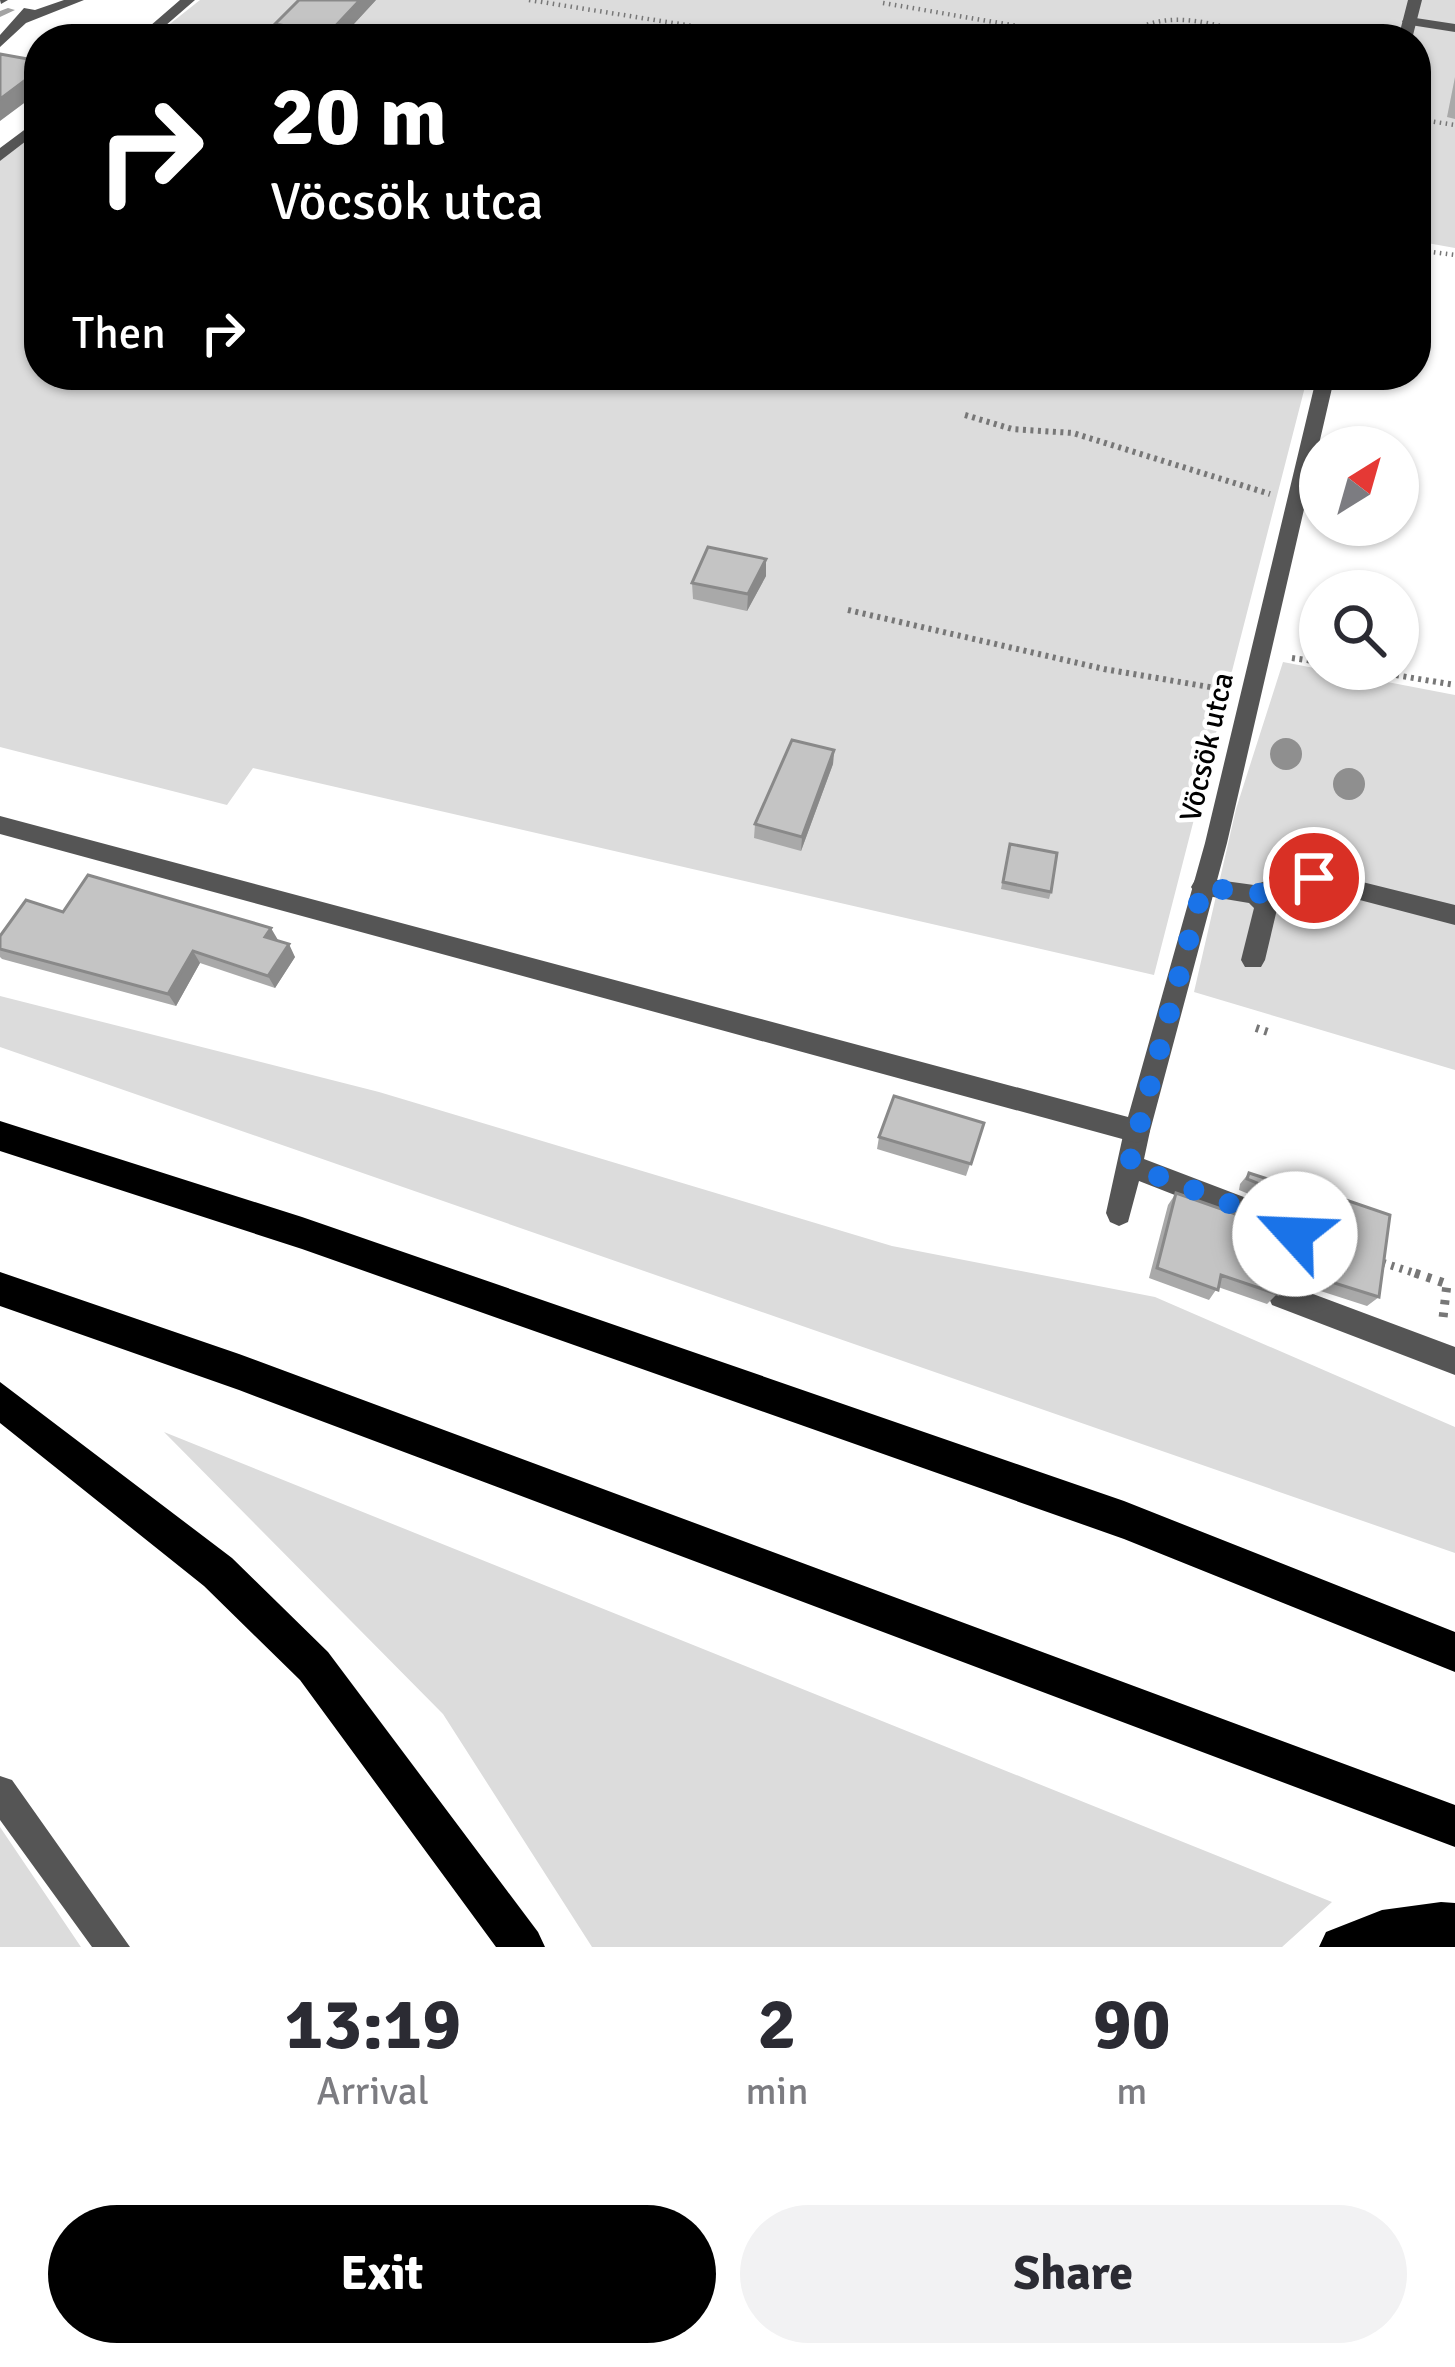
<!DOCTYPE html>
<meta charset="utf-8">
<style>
:root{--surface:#fff;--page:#f2f2f3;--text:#2b2b33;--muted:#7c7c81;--accent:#000}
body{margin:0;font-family:Signika,sans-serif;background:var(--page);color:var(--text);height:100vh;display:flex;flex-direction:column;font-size:45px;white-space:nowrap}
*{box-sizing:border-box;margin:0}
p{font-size:39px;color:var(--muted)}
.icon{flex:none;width:66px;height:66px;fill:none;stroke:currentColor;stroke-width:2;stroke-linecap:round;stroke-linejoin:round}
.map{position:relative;height:1947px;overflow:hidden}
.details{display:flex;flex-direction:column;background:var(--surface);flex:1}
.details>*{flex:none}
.hud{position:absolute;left:24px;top:24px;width:1407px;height:366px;border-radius:48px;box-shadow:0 3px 9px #0004;background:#000;color:#fff;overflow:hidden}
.needle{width:78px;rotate:37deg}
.controls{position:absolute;left:1299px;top:426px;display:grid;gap:24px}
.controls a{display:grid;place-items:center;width:120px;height:120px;border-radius:50%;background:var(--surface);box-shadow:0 3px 9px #0004;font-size:60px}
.pin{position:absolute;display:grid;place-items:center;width:102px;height:102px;color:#fff;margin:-51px;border:6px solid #fff;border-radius:50%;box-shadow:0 3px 12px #0007}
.me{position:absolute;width:132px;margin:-66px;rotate:295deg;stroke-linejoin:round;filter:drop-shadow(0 0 9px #0008)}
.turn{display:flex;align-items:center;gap:42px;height:252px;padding:0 48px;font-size:54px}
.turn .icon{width:156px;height:156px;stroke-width:2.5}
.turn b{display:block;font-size:84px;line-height:102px}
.then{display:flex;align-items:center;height:114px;padding:0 48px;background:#0003;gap:24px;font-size:45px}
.eta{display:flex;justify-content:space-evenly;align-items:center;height:204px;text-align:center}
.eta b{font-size:72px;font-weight:800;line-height:84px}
.button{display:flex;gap:24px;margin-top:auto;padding:24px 48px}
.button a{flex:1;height:138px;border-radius:72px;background:var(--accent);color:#fff;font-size:48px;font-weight:800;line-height:138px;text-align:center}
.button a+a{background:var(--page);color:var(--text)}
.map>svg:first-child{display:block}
</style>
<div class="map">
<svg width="1455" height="1947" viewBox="0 0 1455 1947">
<rect width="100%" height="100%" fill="#fff"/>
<path fill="#dcdcdc" d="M200,0H1455V248L1416,241V39H151Z
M39,129V375H1308L1154,975L253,768L227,805L0,747V161Z
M1283,662L1455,695V1070L1194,992L1236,809Z
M0,996L379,1092L892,1246L1155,1297L1455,1427V1553L0,1047Z
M164,1432L1332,1902L1282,1947H592L443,1714Z
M0,1827L81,1947H0Z"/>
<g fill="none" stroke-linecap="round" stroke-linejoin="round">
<path fill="#a3a3a3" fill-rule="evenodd" d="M8,8L15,10L0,17V11Z"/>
<path stroke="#777" stroke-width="4.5" stroke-dasharray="1.5 4.5" stroke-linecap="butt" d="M529,0L774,39
M883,3L1093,39
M1121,39C1165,4 1217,25 1266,39
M1416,119L1455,125
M1416,250L1455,255"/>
<path stroke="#777" stroke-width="6" stroke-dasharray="3 4.5" stroke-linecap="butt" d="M965,415L1012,429L1073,433L1270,494
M848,610L1104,669L1221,689
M1292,658L1320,662
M1359,669L1455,685"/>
<path stroke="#777" stroke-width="8" stroke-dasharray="3 6" stroke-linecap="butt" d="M1256,1028L1268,1032
M1374,1260L1424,1276"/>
<path stroke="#777" stroke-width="9" stroke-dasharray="4.5 8" stroke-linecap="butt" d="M1415,1273L1447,1284L1443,1318"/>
<path fill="#555" fill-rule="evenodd" d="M64,0H84L26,23L0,47V35L24,8L35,10Z
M1409,17L1455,24V32L1404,24L1402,21Z
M1297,870H1314L1455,905V925L1314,888H1298L1274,898L1278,905L1265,960L1261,967H1245L1241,960L1254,908L1249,903L1195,894L1191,887L1195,880L1203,878L1254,885Z
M1137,1119L1146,1123L1150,1131L1144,1159L1304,1220L1308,1229L1297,1288L1455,1347V1375L1272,1305L1268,1296L1280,1236L1139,1181L1128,1222L1119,1226L1110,1222L1106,1213L1124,1131L1128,1123Z"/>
<path fill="#555" fill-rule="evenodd" d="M0,0H8L1,4Z
M180,0H195L150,39H135Z
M1408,0H1422L1412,39H1398Z
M39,119V131L0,161V148Z
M1317,375H1335L1227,843L1150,1131L1146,1139L1137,1143L0,834V816L1128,1117L1205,843Z
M0,1776L12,1780L130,1947H92L0,1820Z"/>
<path fill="#000" fill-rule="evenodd" d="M0,1121L302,1217L1124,1501L1455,1632V1672L1124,1539L302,1249L0,1151Z
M0,1272L239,1354L1455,1805V1847L239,1390L0,1306Z
M0,1382L232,1558L328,1652L538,1932L545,1947H496L300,1680L204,1586L0,1423Z
M1441,1902L1455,1903V1947H1319L1326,1932L1382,1910Z"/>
</g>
<g fill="#8f8f8f">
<circle cx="1286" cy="754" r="16"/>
<circle cx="1349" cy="784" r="16"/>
</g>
<path fill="#a9a9a9" d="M376,0L340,39H279L275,24Z
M1455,77V119L1447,117Z
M766,559V576L747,611L693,599L692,583Z
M834,750L833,764L801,851L754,838L755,824Z
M1008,851L1051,892L1049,899L1001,889Z
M0,936L277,941L295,957L275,988L200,963L176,1006L2,959L0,957Z
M984,1123L966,1176L877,1149L879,1137Z
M1249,1173L1339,1203L1343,1199L1379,1297L1367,1306L1302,1285L1312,1230L1308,1218L1239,1190L1240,1184Z
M1176,1193L1238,1215L1242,1211L1277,1294L1267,1304L1218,1287L1209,1300L1149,1278L1168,1205Z"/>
<path fill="#898989" d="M360,0H376L340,39H329L328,34Z
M39,70V92L0,121V99Z
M766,559V576L747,611L748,594Z
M834,750L833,764L801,851L802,837Z
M271,928L278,940L265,937Z
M289,944L295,957L275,988L268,976Z
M193,951L200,963L176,1006L168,994Z"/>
<path fill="#c4c4c4" stroke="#898989" stroke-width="3" d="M299,0H360L328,34L275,24Z
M0,54L39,61V70L0,99Z
M708,547L766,559L748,594L692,583Z
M792,740L834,750L802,837L755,824Z
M1010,844L1057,853L1051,892L1003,882Z
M88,875L271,928L265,937L289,944L268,976L193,951L168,994L0,949V936L26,900L63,912Z
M894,1096L984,1123L971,1164L879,1137Z
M1249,1173L1342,1203L1343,1199L1390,1215L1379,1297L1312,1276L1322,1220L1318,1208L1247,1179Z
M1176,1193L1241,1216L1242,1211L1285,1228L1274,1285L1277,1294L1221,1275L1218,1290L1157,1268Z"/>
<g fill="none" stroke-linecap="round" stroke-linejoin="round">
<path stroke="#1a73e8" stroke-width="21" stroke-dasharray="0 37.8" d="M1295,1234V1229L1129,1165L1203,886L1255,895L1297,879L1314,878"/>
</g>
<g text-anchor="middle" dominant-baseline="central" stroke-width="9" stroke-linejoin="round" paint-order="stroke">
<g font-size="30" fill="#000" stroke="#fff">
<text transform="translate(1207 747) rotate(-77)">Vöcsök utca</text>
</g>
</g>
</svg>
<div class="controls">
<a><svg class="needle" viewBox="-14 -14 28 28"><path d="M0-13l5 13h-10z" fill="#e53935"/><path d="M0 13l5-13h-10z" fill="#7c7c81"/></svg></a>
<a><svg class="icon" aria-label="search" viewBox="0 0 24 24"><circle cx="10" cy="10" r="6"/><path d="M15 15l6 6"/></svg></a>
</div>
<div class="pin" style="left:1314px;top:878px;background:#d93025"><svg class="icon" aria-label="arrive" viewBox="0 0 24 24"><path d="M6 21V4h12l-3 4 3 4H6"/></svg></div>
<svg class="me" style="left:1295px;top:1234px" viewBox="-20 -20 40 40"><circle r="19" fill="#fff"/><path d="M0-13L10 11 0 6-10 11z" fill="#1a73e8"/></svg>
<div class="hud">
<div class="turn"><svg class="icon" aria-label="right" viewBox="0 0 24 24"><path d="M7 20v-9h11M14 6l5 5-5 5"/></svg><div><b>20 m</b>Vöcsök utca</div></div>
<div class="then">Then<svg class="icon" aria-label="right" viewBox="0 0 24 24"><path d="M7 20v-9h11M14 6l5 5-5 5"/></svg></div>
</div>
</div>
<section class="details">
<div class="eta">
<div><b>13:19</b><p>Arrival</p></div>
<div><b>2</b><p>min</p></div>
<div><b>90</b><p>m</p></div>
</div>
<div class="button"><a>Exit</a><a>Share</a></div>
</section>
